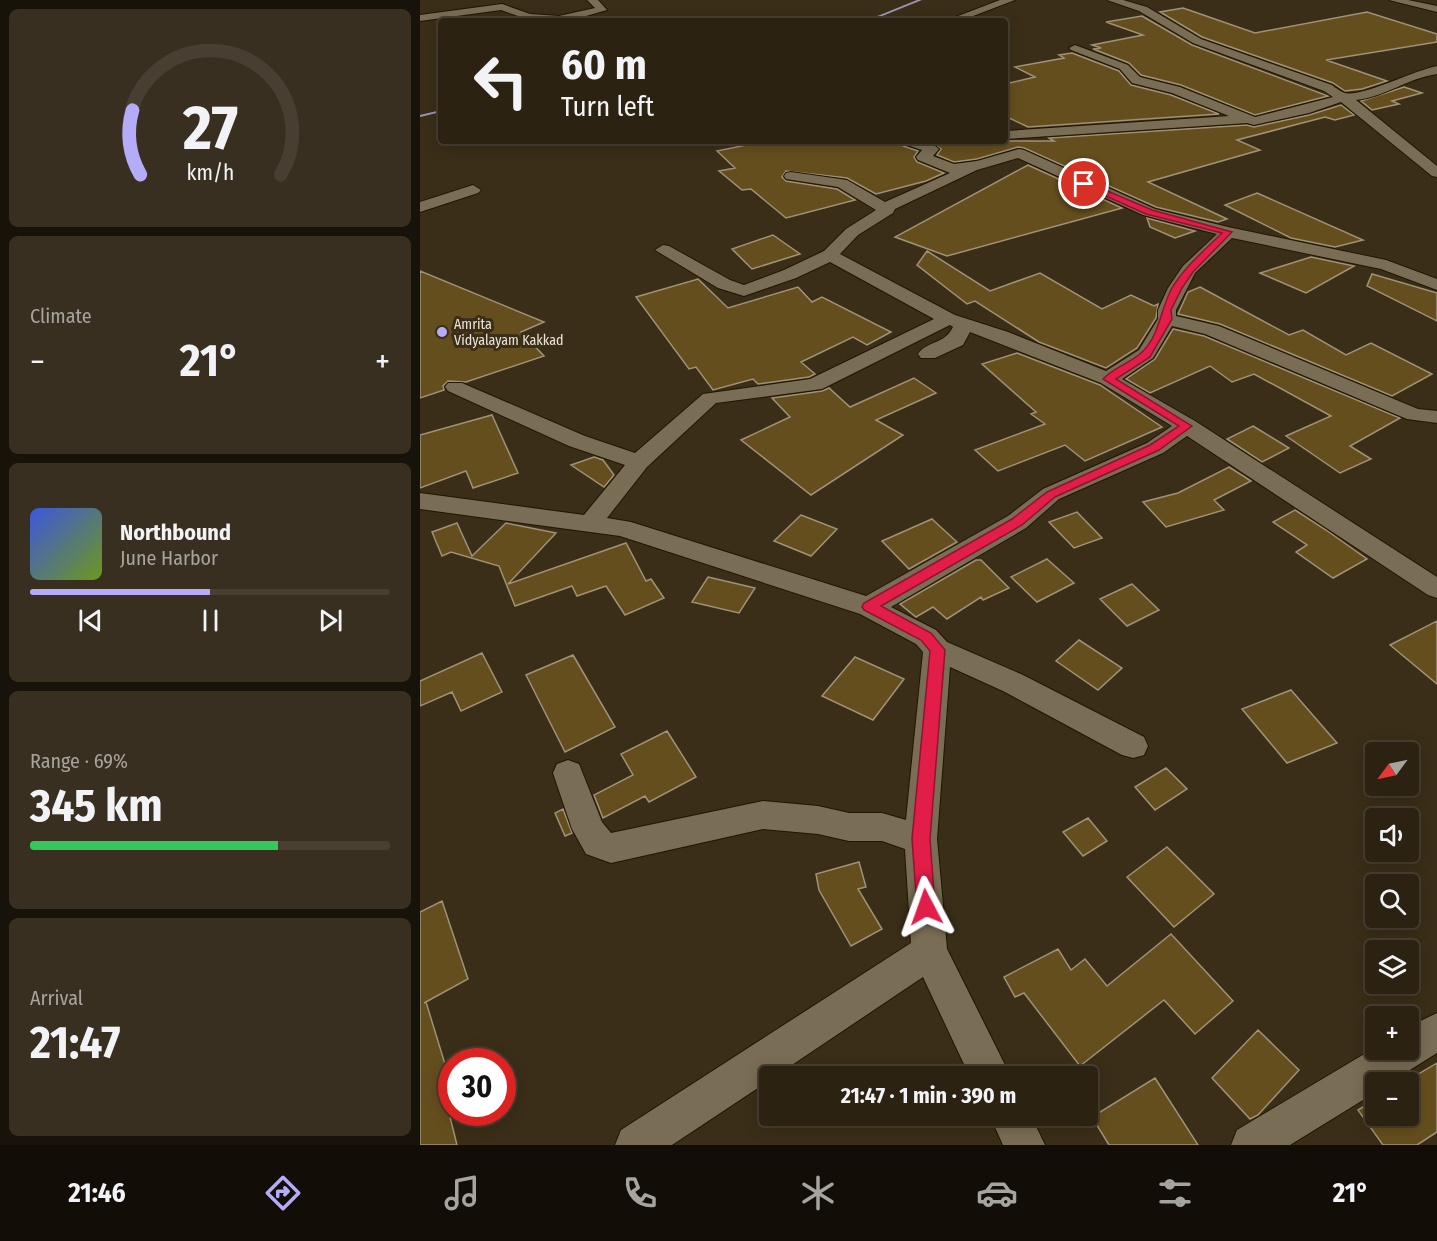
<!DOCTYPE html>
<meta charset="utf-8">
<style>
body{margin:0;font-family:"Fira Sans Condensed",sans-serif;background:#382f20;color:#f1f3f6;height:100vh;display:flex;flex-direction:column;font-size:22px;white-space:nowrap}
*{box-sizing:border-box;margin:0}
p{font-size:20px;color:#a6a49f}
.icon{flex:none;width:33px;height:33px;fill:none;stroke:currentColor;stroke-width:2;stroke-linecap:round;stroke-linejoin:round}
.map{position:relative;flex:1;overflow:hidden}
.side{display:flex;flex-direction:column;gap:9px;padding:9px;background:#18130a;width:420px}
.side>*{flex:none}
.top-card{position:absolute;left:18px;top:18px;width:570px;height:126px;border-radius:6px;box-shadow:0 3px 15px #0003,0 0 0 2px #483f32;background:#2c2212;color:#f1f3f6;overflow:hidden}
.needle{width:39px;rotate:237deg}
.buttons{position:absolute;left:945px;top:742px;display:grid;gap:12px}
.buttons a{display:grid;place-items:center;width:54px;height:54px;border-radius:6px;background:#2c2212;box-shadow:0 3px 15px #0003,0 0 0 2px #483f32;font-size:30px}
.speed{position:absolute;left:18px;top:1048px;display:flex;gap:12px;font-size:30px;font-weight:700;text-align:center}
.speed>*{display:grid;place-content:center;width:78px;height:78px;border-radius:50%;background:#2c2212;box-shadow:0 3px 15px #0003,0 0 0 2px #483f32;line-height:1}
.speed .limit{border:9px solid #d22;background:#fff;color:#111}
.pin{position:absolute;display:grid;place-items:center;width:51px;height:51px;color:#fff;margin:-26px;border:3px solid #fff;border-radius:50%;box-shadow:0 2px 6px #0007}
.me{position:absolute;width:66px;margin:-33px;rotate:356deg;stroke-linejoin:round;filter:drop-shadow(0 0 4px #0008)}
.turn{display:flex;align-items:center;gap:21px;height:126px;padding:0 24px;font-size:27px}
.turn .icon{width:78px;height:78px;stroke-width:2.5}
.turn b{display:block;font-size:42px;line-height:51px}
.big{font-size:45px;font-weight:700;line-height:1.1}
.side .widget{flex:1;display:flex;flex-direction:column;justify-content:center;gap:9px;min-width:0;padding:0 21px;border-radius:9px;background:#382f20}
.side .dial{align-items:center;gap:0}
.dial svg{height:156px;overflow:visible;fill:none;stroke:#483f32;stroke-width:7;stroke-linecap:round;text-anchor:middle}
.dial text{fill:#f1f3f6;stroke:none}
.song{display:flex;align-items:center;gap:18px}
.cover{width:72px;height:72px;border-radius:9px;background:linear-gradient(135deg,hsl(230 70% 55%),hsl(80 70% 35%))}
.played{height:6px;border-radius:3px;background:linear-gradient(90deg,#b4acf9 50%,#483f32 50%)}
.keys{display:flex;justify-content:space-around;direction:ltr}
.heat{display:flex;justify-content:space-between;align-items:center;font-size:33px;direction:ltr}
.charge{height:9px;border-radius:4px;background:linear-gradient(90deg,#34c759 69%,#483f32 0)}
.trip{position:absolute;left:339px;top:1066px;width:339px;height:60px;border-radius:6px;background:#2c2212;box-shadow:0 3px 15px #0003,0 0 0 2px #483f32;font-weight:700;line-height:60px;text-align:center}
.tabs{display:flex;height:96px;justify-content:space-around;align-items:center;background:#120e07;color:#a6a49f}
.tabs .icon{width:42px;height:42px}
.tabs .active{color:#b4acf9}
.tabs b{font-size:27px;color:#f1f3f6}
main{display:flex;flex:1;min-height:0}
.map>svg:first-child{display:block}
.lines{fill:none;stroke-linecap:round;stroke-linejoin:round}
.stream{fill:#9b95b3;fill-rule:evenodd}
.building{fill:#654e1e;stroke:#9f9278;stroke-width:1.5}
.minor-casing{stroke:#211602;stroke-width:2}
.minor{fill:#7a6d55;fill-rule:evenodd}
.route{fill:#e11d48;stroke:#92132f;stroke-width:1.5}
.poi-dot{fill:#b4acf9;stroke:#3a2e18;stroke-width:2}
.labels{text-anchor:middle;stroke-width:6;stroke-linejoin:round;paint-order:stroke}
.far-poi-label{font-size:14px;fill:#ece5d7;stroke:#3a2e18;text-anchor:start}
</style>
<main>
<section class="side">
<div class="widget dial"><svg viewBox="0 0 100 80">
<path d="M14 69A42 42 0 1 1 86 69"/>
<path d="M14 69A42 42 0 0 1 10 36" stroke="#b4acf9"/>
<text x="50" y="56" font-size="32" font-weight="700">27</text>
<text x="50" y="72" font-size="11">km/h</text>
</svg></div>
<div class="widget"><p>Climate</p>
<div class="heat"><a>−</a><b class="big">21°</b><a>+</a></div>
</div>
<div class="widget">
<div class="song"><i class="cover"></i><div><b>Northbound</b><p>June Harbor</p></div></div>
<div class="played"></div>
<div class="keys"><svg class="icon" aria-label="previous" viewBox="0 0 24 24"><path d="M18 5L8 12l10 7zM5 5v14"/></svg><svg class="icon" aria-label="pause" viewBox="0 0 24 24"><path d="M8 5v14M16 5v14"/></svg><svg class="icon" aria-label="next" viewBox="0 0 24 24"><path d="M6 5l10 7-10 7zM19 5v14"/></svg></div>
</div>
<div class="widget"><p>Range · 69%</p><b class="big">345 km</b><div class="charge"></div></div>
<div class="widget"><p>Arrival</p><b class="big">21:47</b></div>
</section>
<div class="map">
<svg width="1017" height="1145" viewBox="0 0 1017 1145">
<rect width="100%" height="100%" fill="#3a2e18"/>
<g class="lines">
<!-- stream -->
<path class="stream" d="M 497,0 L 502,0 L 450,21 L 445,21 Z
M 21,110 L 21,112 L 0,117 L 0,115 Z"/>
</g>
<!-- building -->
<path class="building" d="M 763,8 L 835,33 L 947,12 L 1017,34 L 1017,42 L 906,60 L 967,81 L 942,89 L 925,91 L 913,83 L 782,37 L 740,12 Z
M 722,16 L 772,45 L 908,96 L 835,115 L 761,85 L 721,75 L 709,63 L 673,49 L 681,48 L 672,45 L 723,35 L 686,22 Z
M 652,53 L 699,71 L 711,85 L 751,95 L 799,114 L 608,127 L 585,116 L 585,84 L 615,77 L 595,67 L 644,58 L 639,55 Z
M 984,87 L 1002,93 L 972,101 L 979,104 L 952,110 L 941,101 Z
M 921,105 L 934,115 L 915,120 L 905,117 L 817,140 L 840,150 L 728,182 L 807,219 L 798,222 L 736,207 L 604,148 L 598,147 L 557,159 L 534,162 L 517,155 L 521,149 L 509,141 L 634,141 L 629,138 L 827,125 L 834,127 L 889,115 Z
M 347,141 L 480,141 L 483,146 L 498,151 L 494,157 L 497,162 L 524,173 L 506,181 L 456,194 L 427,178 L 366,171 L 362,177 L 366,181 L 417,189 L 435,200 L 366,218 L 331,189 L 322,190 L 299,171 L 315,168 L 297,151 Z
M 608,165 L 702,208 L 527,256 L 475,237 Z
M 837,193 L 943,240 L 915,247 L 871,238 L 805,205 Z
M 727,218 L 775,231 L 755,238 L 730,227 Z
M 353,235 L 380,254 L 332,269 L 312,249 Z
M 507,251 L 570,291 L 620,273 L 682,309 L 711,295 L 734,306 L 738,304 L 736,318 L 717,348 L 686,368 L 619,342 L 555,301 L 547,304 L 497,265 Z
M 891,257 L 934,266 L 886,293 L 840,273 Z
M 0,271 L 124,322 L 101,332 L 124,356 L 46,382 L 28,381 L 23,386 L 24,390 L 0,398 Z
M 952,274 L 1017,293 L 1017,321 L 947,286 Z
M 278,279 L 308,308 L 378,287 L 392,302 L 402,297 L 471,332 L 447,345 L 433,337 L 381,362 L 395,374 L 389,377 L 338,384 L 333,379 L 293,390 L 276,367 L 269,369 L 216,297 Z
M 780,287 L 869,335 L 883,330 L 926,355 L 951,343 L 1012,374 L 972,396 L 800,324 L 758,314 L 768,292 Z
M 753,329 L 784,336 L 980,418 L 930,446 L 951,459 L 920,473 L 866,436 L 911,416 L 834,374 L 812,382 L 790,366 L 730,393 L 706,379 L 735,359 Z
M 597,353 L 680,385 L 742,427 L 665,461 L 645,445 L 578,471 L 555,450 L 625,424 L 611,414 L 616,412 L 562,364 Z
M 494,378 L 516,393 L 456,420 L 483,435 L 391,495 L 321,440 L 370,417 L 352,398 L 402,391 L 409,388 L 430,407 Z
M 72,415 L 98,473 L 53,488 L 46,471 L 0,488 L 0,435 Z
M 833,426 L 869,448 L 842,462 L 807,439 Z
M 174,457 L 183,460 L 194,475 L 184,487 L 151,465 Z
M 809,467 L 831,481 L 794,500 L 804,510 L 746,527 L 723,502 L 758,493 Z
M 875,510 L 906,530 L 947,559 L 913,578 L 876,552 L 887,545 L 853,522 Z
M 657,512 L 682,538 L 654,548 L 629,522 Z
M 381,515 L 417,529 L 391,556 L 354,541 Z
M 512,519 L 537,542 L 489,569 L 462,541 Z
M 37,523 L 52,556 L 86,523 L 136,533 L 88,584 L 206,543 L 226,581 L 231,579 L 244,598 L 205,615 L 186,586 L 157,596 L 152,586 L 95,606 L 79,566 L 31,552 L 22,556 L 12,532 Z
M 627,559 L 654,583 L 617,602 L 591,577 Z
M 556,560 L 561,560 L 589,588 L 563,600 L 561,597 L 527,619 L 513,607 L 496,617 L 480,604 Z
M 288,577 L 335,588 L 319,613 L 272,602 Z
M 712,584 L 739,610 L 707,626 L 680,599 Z
M 1017,621 L 1017,684 L 970,645 Z
M 659,640 L 702,668 L 678,690 L 636,661 Z
M 62,653 L 82,692 L 41,711 L 32,692 L 0,706 L 0,681 Z
M 153,655 L 195,727 L 145,752 L 106,675 Z
M 435,657 L 484,679 L 453,720 L 402,696 Z
M 871,690 L 917,743 L 867,763 L 822,709 Z
M 247,731 L 276,777 L 229,802 L 225,796 L 183,818 L 174,795 L 213,775 L 201,754 Z
M 746,768 L 767,789 L 735,810 L 715,787 Z
M 143,809 L 152,833 L 145,836 L 135,813 Z
M 668,818 L 687,841 L 663,856 L 643,832 Z
M 747,847 L 794,894 L 754,927 L 707,877 Z
M 439,862 L 446,887 L 438,889 L 462,929 L 431,946 L 399,890 L 396,874 Z
M 22,901 L 48,979 L 4,1003 L 6,1002 L 32,1087 L 32,1098 L 26,1101 L 37,1145 L 0,1145 L 0,912 Z
M 751,934 L 813,1001 L 775,1034 L 744,1000 L 660,1066 L 604,993 L 595,997 L 584,977 L 638,949 L 651,970 L 665,959 L 687,986 Z
M 838,1030 L 879,1070 L 838,1115 L 830,1119 L 792,1078 Z
M 1017,1063 L 1017,1132 L 997,1145 L 963,1145 L 938,1110 L 956,1099 L 956,1116 L 988,1116 L 988,1083 L 983,1083 Z
M 735,1078 L 778,1145 L 689,1145 L 672,1117 Z"/>
<g class="lines">
<!-- minor casing -->
<g class="minor-casing">
<path id="minor" d="M 167,0 L 178,0 L 187,10 L 159,18 L 166,21 L 109,20 L 81,10 L 0,21 L 0,15 L 82,4 L 110,14 L 139,16 L 175,8 Z
M 580,0 L 595,0 L 540,21 L 525,21 Z
M 687,0 L 703,0 L 727,7 L 781,39 L 912,85 C 916,88 921,92 925,93 C 940,98 995,70 1017,66 L 1017,74 C 988,78 965,97 936,100 L 1017,166 L 1017,177 L 1012,176 L 921,102 L 889,113 L 834,125 L 827,123 L 585,139 L 585,131 L 809,116 L 752,93 L 712,83 L 700,69 L 651,50 L 649,48 L 655,45 L 708,65 L 720,77 L 760,87 L 835,117 L 913,97 L 904,91 L 773,43 L 719,11 Z
M 969,0 L 988,0 L 1017,6 L 1017,12 Z
M 482,141 C 495,141 509,140 519,149 L 513,156 L 534,164 L 557,161 L 599,149 L 604,150 L 735,209 L 808,227 L 966,260 L 1017,279 L 1017,290 L 961,269 L 812,238 L 775,273 L 756,310 L 756,316 L 799,326 L 998,409 L 1017,411 L 1017,423 L 987,419 L 785,334 L 752,326 L 733,358 L 702,379 L 775,421 L 1017,577 L 1017,598 L 1008,595 L 767,436 L 743,453 L 639,499 L 606,528 L 471,607 L 516,630 L 527,642 L 603,675 L 724,737 L 728,746 L 724,755 L 713,758 L 702,755 L 583,691 L 530,667 L 517,839 L 527,949 L 591,1077 L 550,1077 L 503,977 L 354,1077 L 350,1077 L 350,1080 L 252,1145 L 195,1145 L 201,1130 L 491,943 L 485,849 L 462,841 L 429,841 L 398,834 L 343,829 L 191,863 L 166,854 L 152,829 L 133,773 L 137,764 L 148,760 L 159,764 L 182,822 L 191,833 L 343,801 L 398,806 L 429,813 L 462,813 L 486,820 L 503,652 L 496,644 L 440,614 L 200,536 L 0,509 L 0,493 L 164,515 L 205,465 L 149,446 L 28,391 L 25,387 L 28,383 L 42,383 L 165,436 L 215,453 L 283,394 L 390,379 L 514,319 L 410,262 L 376,278 L 324,296 L 298,288 L 235,250 L 243,245 L 249,246 L 310,280 L 324,285 L 364,270 L 404,251 L 426,229 L 456,210 L 418,187 L 366,179 L 364,176 L 366,173 L 371,172 L 427,180 L 465,202 L 530,173 L 498,160 L 496,157 L 502,150 L 484,144 ZM 598,158 L 723,215 L 797,234 L 763,266 L 748,288 L 738,310 L 738,319 L 719,350 L 686,371 L 588,332 L 535,315 L 420,254 L 438,235 L 473,213 L 475,209 L 557,170 ZM 530,325 L 533,327 C 524,345 508,340 498,354 L 501,358 L 515,358 L 543,345 L 550,332 L 681,383 L 752,426 L 727,443 L 623,489 L 588,516 L 446,596 L 211,522 L 187,518 L 227,467 L 296,403 L 402,389 Z
M 53,185 L 61,190 L 58,193 L 0,212 L 0,202 Z
M 1017,1013 L 1017,1053 L 969,1083 L 956,1083 L 956,1092 L 870,1145 L 811,1145 L 817,1130 L 956,1047 L 956,1050 L 988,1050 L 988,1027 Z
M 570,1116 L 611,1116 L 625,1145 L 583,1145 Z"/>
</g>
<!-- minor -->
<use href="#minor" class="minor"/>
</g>
<!-- route -->
<path class="route" d="M 664,181 L 732,210 L 812,232 L 773,272 L 762,288 L 751,310 L 752,319 L 730,357 L 696,379 L 772,426 L 739,450 L 635,497 L 602,525 L 461,606 L 511,633 L 525,650 L 510,839 L 515,907 L 513,913 L 506,916 L 499,913 L 497,907 L 492,839 L 510,651 L 501,640 L 444,610 L 442,607 L 444,603 L 592,519 L 627,492 L 730,445 L 759,426 L 683,379 C 693,368 710,363 721,353 C 740,336 740,309 752,288 C 765,266 785,250 802,233 L 726,214 L 661,185 L 661,182 Z"/>
<!-- markers -->
<circle class="poi-dot" cx="22" cy="332" r="6"/>
<g class="labels">
<!-- far-poi labels -->
<g class="far-poi-label">
<text x="34" y="329">Amrita<tspan x="34" dy="16">Vidyalayam Kakkad</tspan></text>
</g>
</g>
</svg>
<div class="buttons">
<a><svg class="needle" viewBox="-14 -14 28 28"><path d="M0-13l5 13h-10z" fill="#e53935"/><path d="M0 13l5-13h-10z" fill="#a6a49f"/></svg></a>
<a><svg class="icon" aria-label="sound" viewBox="0 0 24 24"><path d="M4 9h4l5-4v14l-5-4H4zM17 9q2 3 0 6"/></svg></a>
<a><svg class="icon" aria-label="search" viewBox="0 0 24 24"><circle cx="10" cy="10" r="6"/><path d="M15 15l6 6"/></svg></a>
<a><svg class="icon" aria-label="layers" viewBox="0 0 24 24"><path d="M12 4l9 5-9 5-9-5zM3 14l9 5 9-5"/></svg></a>
<a>+</a>
<a>−</a>
</div>
<div class="speed"><div class="limit">30</div></div>
<div class="pin" style="left:664px;top:184px;background:#d93025"><svg class="icon" aria-label="arrive" viewBox="0 0 24 24"><path d="M6 21V4h12l-3 4 3 4H6"/></svg></div>
<svg class="me" style="left:506px;top:907px" viewBox="-20 -20 40 40"><path d="M0-17L14 15 0 8-14 15z" fill="#e11d48" stroke="#fff" stroke-width="4"/></svg>
<div class="trip">21:47 · 1 min · 390 m</div>
<div class="top-card">
<div class="turn"><svg class="icon" aria-label="left" viewBox="0 0 24 24"><path d="M17 20v-9H6M10 6l-5 5 5 5"/></svg><div><b>60 m</b>Turn left</div></div>
</div>
</div>
</main>
<nav class="tabs">
<b>21:46</b>
<svg class="icon active" aria-label="directions" viewBox="0 0 24 24"><path d="M12 3l9 9-9 9-9-9zM9 14v-3h6M13 9l2 2-2 2"/></svg>
<svg class="icon" aria-label="music" viewBox="0 0 24 24"><path d="M9 18V5l10-2v13"/><circle cx="6" cy="18" r="3"/><circle cx="16" cy="16" r="3"/></svg>
<svg class="icon" aria-label="phone" viewBox="0 0 24 24"><path d="M5 4h4l2 5-3 2q2 4 5 5l2-3 5 2v4C11 20 4 13 5 4z"/></svg>
<svg class="icon" aria-label="climate" viewBox="0 0 24 24"><path d="M12 3v18M4 7l16 10M4 17L20 7"/></svg>
<svg class="icon" aria-label="car" viewBox="0 0 24 24"><path d="M5 17H2v-5l4-1 3-4h7l3 4 3 1v5h-3M9 17h6M6 11h13"/><circle cx="7" cy="17" r="2"/><circle cx="17" cy="17" r="2"/></svg>
<svg class="icon" aria-label="filters" viewBox="0 0 24 24"><path d="M4 7h16M4 17h16"/><circle cx="9" cy="7" r="2"/><circle cx="15" cy="17" r="2"/></svg>
<b>21°</b>
</nav>
